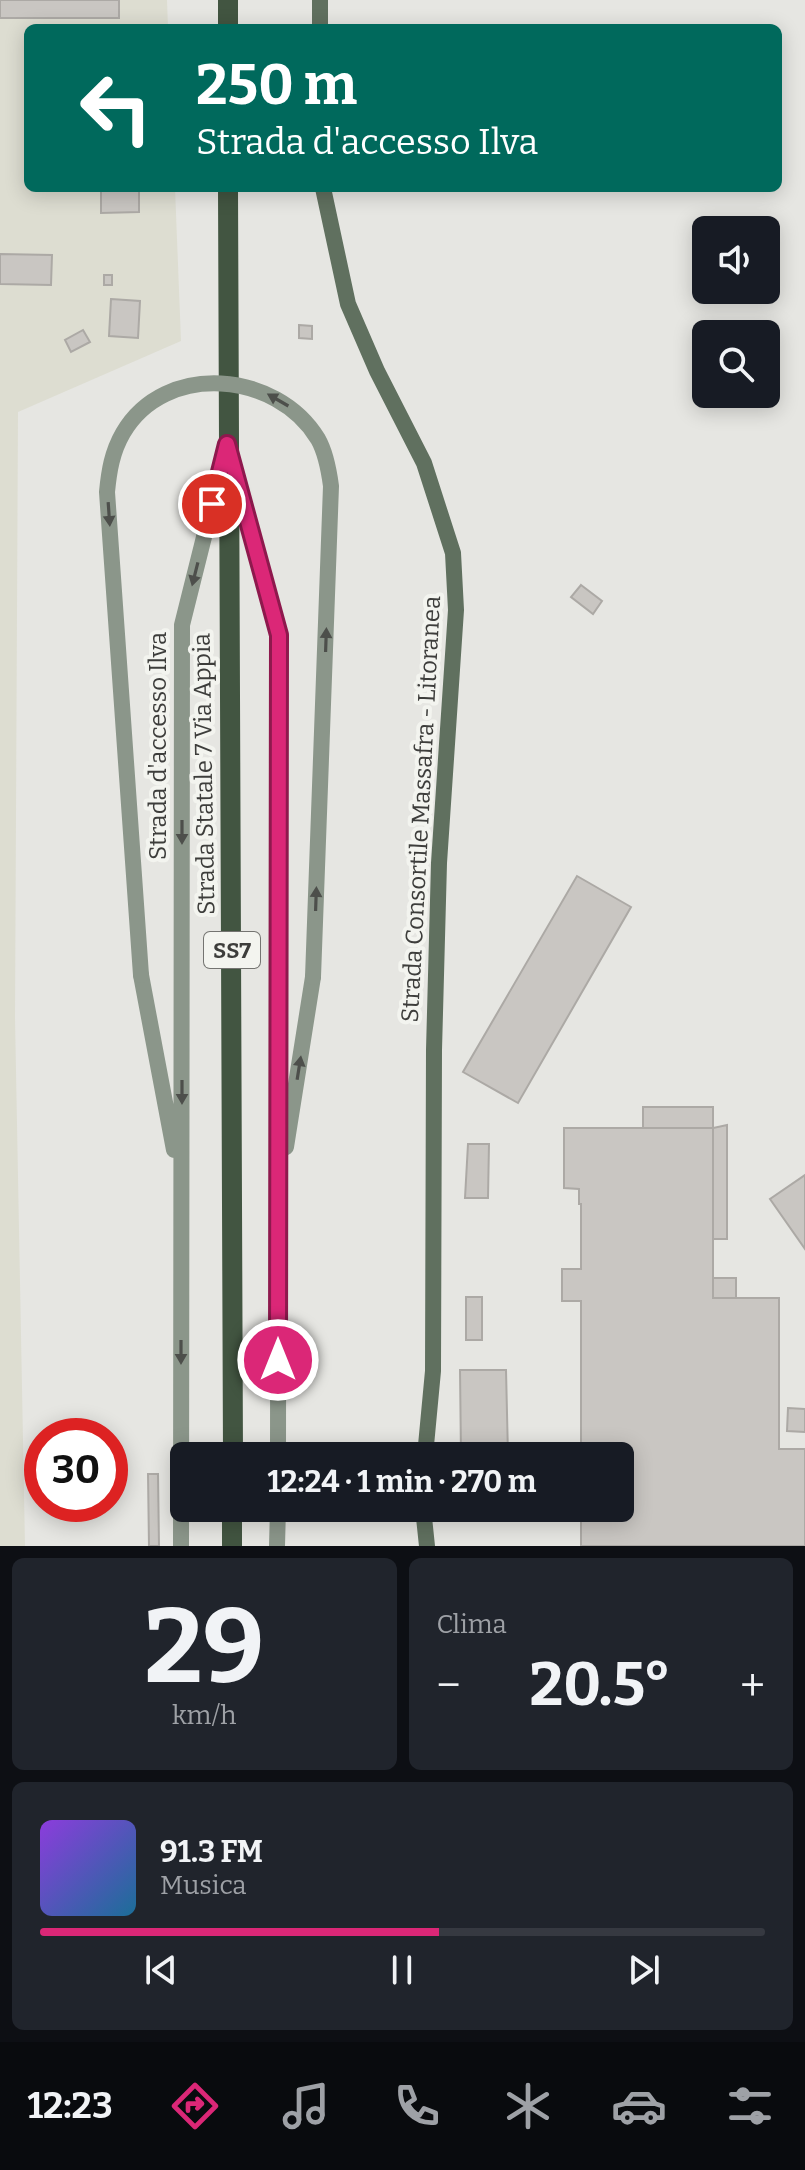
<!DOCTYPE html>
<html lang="it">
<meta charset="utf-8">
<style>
body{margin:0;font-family:Bitter,serif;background:#20242c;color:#f1f3f6;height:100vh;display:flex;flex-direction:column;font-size:30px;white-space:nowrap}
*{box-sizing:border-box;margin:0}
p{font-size:26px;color:#9ea1a6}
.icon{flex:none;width:44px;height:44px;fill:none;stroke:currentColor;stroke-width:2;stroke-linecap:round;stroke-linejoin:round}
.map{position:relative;height:1546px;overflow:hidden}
.panel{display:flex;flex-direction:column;gap:12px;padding:12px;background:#0d0f14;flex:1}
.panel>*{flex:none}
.guide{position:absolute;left:24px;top:24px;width:758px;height:168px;border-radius:12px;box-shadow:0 4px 20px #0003;background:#00695c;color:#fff;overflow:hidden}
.buttons{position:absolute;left:692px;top:216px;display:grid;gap:16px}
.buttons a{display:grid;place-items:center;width:88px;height:88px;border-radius:12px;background:#171b24;box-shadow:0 4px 20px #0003;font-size:40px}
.speed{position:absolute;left:24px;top:1418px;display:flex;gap:16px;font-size:40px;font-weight:700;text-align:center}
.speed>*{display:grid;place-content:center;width:104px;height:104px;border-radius:50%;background:#171b24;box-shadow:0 4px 20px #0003;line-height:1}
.speed .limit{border:12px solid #d22;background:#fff;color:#111}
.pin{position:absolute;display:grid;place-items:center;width:68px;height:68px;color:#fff;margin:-34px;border:4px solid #fff;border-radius:50%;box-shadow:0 2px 8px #0007}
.me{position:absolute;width:88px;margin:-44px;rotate:0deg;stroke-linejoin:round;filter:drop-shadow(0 0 6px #0008)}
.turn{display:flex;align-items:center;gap:28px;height:168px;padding:0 40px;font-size:36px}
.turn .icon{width:104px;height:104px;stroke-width:2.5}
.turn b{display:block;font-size:56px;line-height:68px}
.big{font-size:60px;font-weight:700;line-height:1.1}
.panel .widget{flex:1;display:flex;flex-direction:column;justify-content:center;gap:12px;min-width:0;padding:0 28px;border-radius:12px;background:#20242c}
.panel .dial{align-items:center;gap:0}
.dial b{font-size:104px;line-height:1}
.song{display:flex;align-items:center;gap:24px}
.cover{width:96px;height:96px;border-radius:12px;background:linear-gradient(135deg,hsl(270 70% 55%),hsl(200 70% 35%))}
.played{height:8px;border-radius:4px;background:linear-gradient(90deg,#db2777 55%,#363941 55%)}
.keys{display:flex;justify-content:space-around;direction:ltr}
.heat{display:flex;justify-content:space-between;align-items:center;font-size:44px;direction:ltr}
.panel .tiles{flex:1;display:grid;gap:12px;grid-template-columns:1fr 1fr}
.widget:last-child{grid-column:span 2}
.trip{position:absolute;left:170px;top:1442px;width:464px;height:80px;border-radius:12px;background:#171b24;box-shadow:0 4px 20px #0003;font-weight:700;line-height:80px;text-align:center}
.dock{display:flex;height:128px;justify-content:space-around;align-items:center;background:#090b0e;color:#9ea1a6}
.dock .icon{width:56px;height:56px}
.dock .current{color:#db2777}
.dock b{font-size:36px;color:#f1f3f6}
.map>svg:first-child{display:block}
.built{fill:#ddddd1}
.building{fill:#c9c6c2;stroke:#aca9a5;stroke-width:2}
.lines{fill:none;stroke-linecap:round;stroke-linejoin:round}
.street{stroke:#8b968a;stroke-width:16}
.secondary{stroke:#60705f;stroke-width:16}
.primary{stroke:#425541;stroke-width:20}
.street-bridge{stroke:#8b968a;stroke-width:16}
.oneway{fill:#4d4f4b}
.route-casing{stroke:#8e194d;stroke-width:20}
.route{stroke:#db2777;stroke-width:14}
.labels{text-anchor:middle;stroke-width:8;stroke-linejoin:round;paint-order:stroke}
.shield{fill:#f3f4ef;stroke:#747471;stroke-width:2}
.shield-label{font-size:22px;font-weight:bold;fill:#3d3d3b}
.street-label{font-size:24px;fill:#3d3d3b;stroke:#f3f4ef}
</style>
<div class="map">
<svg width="805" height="1546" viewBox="0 0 805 1546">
<rect width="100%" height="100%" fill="#e6e6e2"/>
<!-- built -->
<path class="built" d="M 0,0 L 167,0 L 168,28 L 28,28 L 28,188 L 175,188 L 181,341 L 18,412 L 15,1018 L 25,1546 L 0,1546 Z"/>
<!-- building -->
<path class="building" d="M 0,0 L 119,0 L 119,18 L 0,18 Z
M 101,188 L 139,188 L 139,212 L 101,213 Z
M 0,254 L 52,255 L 51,285 L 0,284 Z
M 104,275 L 112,275 L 112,285 L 104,285 Z
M 111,299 L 140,301 L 138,338 L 109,336 Z
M 299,325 L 312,326 L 312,339 L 299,338 Z
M 83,330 L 90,342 L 71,352 L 65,340 Z
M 581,585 L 602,601 L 593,614 L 571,597 Z
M 577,876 L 631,907 L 518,1103 L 463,1072 Z
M 643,1107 L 713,1107 L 713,1128 L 643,1128 Z
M 727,1125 L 727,1239 L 713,1239 L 713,1128 Z
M 564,1128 L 713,1128 L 713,1298 L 779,1298 L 779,1449 L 805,1449 L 805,1546 L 581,1546 L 581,1508 L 620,1508 L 620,1456 L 581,1456 L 581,1301 L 562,1301 L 562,1269 L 581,1269 L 581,1204 L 579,1204 L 579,1189 L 564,1188 Z
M 468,1144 L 489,1144 L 488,1198 L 465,1198 Z
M 805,1175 L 805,1249 L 770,1199 Z
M 713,1278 L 736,1278 L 736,1298 L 713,1298 Z
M 466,1297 L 482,1297 L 482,1340 L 466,1340 Z
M 460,1370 L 506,1370 L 508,1456 L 461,1456 Z
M 788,1408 L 805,1409 L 805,1432 L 787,1431 Z
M 148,1474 L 158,1474 L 159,1546 L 149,1546 Z"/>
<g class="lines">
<!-- street -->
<path class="street" d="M 233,465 L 279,635 L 278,1456
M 141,975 L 174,1150
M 286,1147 L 313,977
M 181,1546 L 182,625 L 223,461
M 277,1546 L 278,1508"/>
<!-- secondary -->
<path class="secondary" d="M 320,28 L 320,0
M 323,188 L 348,304 L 377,371 L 424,463 L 453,553 L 456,610 L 439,863 L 434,1050 L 433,1371 L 425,1456
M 423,1508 L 427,1546"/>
<!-- primary -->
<path class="primary" d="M 228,28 L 228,0
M 228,188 C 227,611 234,1033 233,1456
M 232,1546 L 232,1508"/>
<!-- street-bridge -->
<path class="street-bridge" d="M 141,975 L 107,492 C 109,471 112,452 123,433 C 165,361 277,371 318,439 C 326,453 329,471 331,486 L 313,977"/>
</g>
<!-- one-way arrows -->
<defs><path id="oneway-solid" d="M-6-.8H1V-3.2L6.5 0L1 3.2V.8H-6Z" transform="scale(2)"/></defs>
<g class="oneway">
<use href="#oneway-solid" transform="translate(278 400) rotate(-150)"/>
<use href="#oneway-solid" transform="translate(109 514) rotate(86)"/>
<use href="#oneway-solid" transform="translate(195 574) rotate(104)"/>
<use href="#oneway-solid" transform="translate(326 640) rotate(-88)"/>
<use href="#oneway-solid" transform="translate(182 832) rotate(90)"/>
<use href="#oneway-solid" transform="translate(316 899) rotate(-88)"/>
<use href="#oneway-solid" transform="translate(299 1068) rotate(-81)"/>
<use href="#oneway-solid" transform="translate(182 1092) rotate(90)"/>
<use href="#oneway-solid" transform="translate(181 1352) rotate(90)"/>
</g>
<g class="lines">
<!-- route casing -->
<g class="route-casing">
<path id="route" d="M 212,504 L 227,444 L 279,635 L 278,1360"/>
</g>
<!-- route -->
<use href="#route" class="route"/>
</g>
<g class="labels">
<!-- shield labels -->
<rect class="shield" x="204" y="932" width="56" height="36" rx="6"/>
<g class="shield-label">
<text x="232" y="958">SS7</text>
</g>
<!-- street labels -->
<g class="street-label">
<text transform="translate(158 746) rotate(-90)" y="8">Strada d'accesso Ilva</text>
<text transform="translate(204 774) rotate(-91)" y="8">Strada Statale 7 Via Appia</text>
<text transform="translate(421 809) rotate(-87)" y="8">Strada Consortile Massafra - Litoranea</text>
</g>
</g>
</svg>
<div class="buttons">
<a><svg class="icon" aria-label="sound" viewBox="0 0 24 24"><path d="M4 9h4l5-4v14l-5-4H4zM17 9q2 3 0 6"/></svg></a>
<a><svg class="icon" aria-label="search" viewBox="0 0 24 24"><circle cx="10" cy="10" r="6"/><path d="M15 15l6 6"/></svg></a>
</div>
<div class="speed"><div class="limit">30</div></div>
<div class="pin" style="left:212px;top:504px;background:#d93025"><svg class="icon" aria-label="arrive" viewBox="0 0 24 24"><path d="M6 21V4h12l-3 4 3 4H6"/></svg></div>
<svg class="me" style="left:278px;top:1360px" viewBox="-20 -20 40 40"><circle r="17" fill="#db2777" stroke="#fff" stroke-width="3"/><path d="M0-11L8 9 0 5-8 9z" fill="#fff"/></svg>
<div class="trip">12:24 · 1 min · 270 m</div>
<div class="guide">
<div class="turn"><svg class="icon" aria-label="left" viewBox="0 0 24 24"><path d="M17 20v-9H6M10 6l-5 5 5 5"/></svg><div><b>250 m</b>Strada d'accesso Ilva</div></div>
</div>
</div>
<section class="panel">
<div class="tiles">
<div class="widget dial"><b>29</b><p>km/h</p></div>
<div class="widget"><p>Clima</p>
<div class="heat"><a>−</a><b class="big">20.5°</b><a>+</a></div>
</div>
<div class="widget">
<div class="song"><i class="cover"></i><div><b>91.3 FM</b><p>Musica</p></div></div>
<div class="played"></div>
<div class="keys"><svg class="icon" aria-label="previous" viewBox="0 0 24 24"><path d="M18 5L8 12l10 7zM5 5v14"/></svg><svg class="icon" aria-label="pause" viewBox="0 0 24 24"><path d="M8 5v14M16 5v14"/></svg><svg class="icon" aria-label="next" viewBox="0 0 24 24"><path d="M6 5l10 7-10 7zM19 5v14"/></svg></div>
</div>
</div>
</section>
<nav class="dock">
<b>12:23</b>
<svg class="icon current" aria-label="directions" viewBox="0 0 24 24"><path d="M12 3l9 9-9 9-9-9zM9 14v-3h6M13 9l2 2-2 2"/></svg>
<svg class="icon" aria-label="music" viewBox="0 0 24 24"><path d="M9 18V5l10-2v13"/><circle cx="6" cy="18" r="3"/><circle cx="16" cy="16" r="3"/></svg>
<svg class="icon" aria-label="phone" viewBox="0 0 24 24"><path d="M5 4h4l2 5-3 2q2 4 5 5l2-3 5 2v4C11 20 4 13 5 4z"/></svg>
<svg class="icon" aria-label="climate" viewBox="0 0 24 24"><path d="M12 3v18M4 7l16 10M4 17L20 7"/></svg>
<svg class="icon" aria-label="car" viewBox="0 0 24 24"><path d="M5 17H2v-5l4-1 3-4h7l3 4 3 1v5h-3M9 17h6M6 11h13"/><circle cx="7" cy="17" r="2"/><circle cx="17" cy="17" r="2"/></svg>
<svg class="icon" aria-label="filters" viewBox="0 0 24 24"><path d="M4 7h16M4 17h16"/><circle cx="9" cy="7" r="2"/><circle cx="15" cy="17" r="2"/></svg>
</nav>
